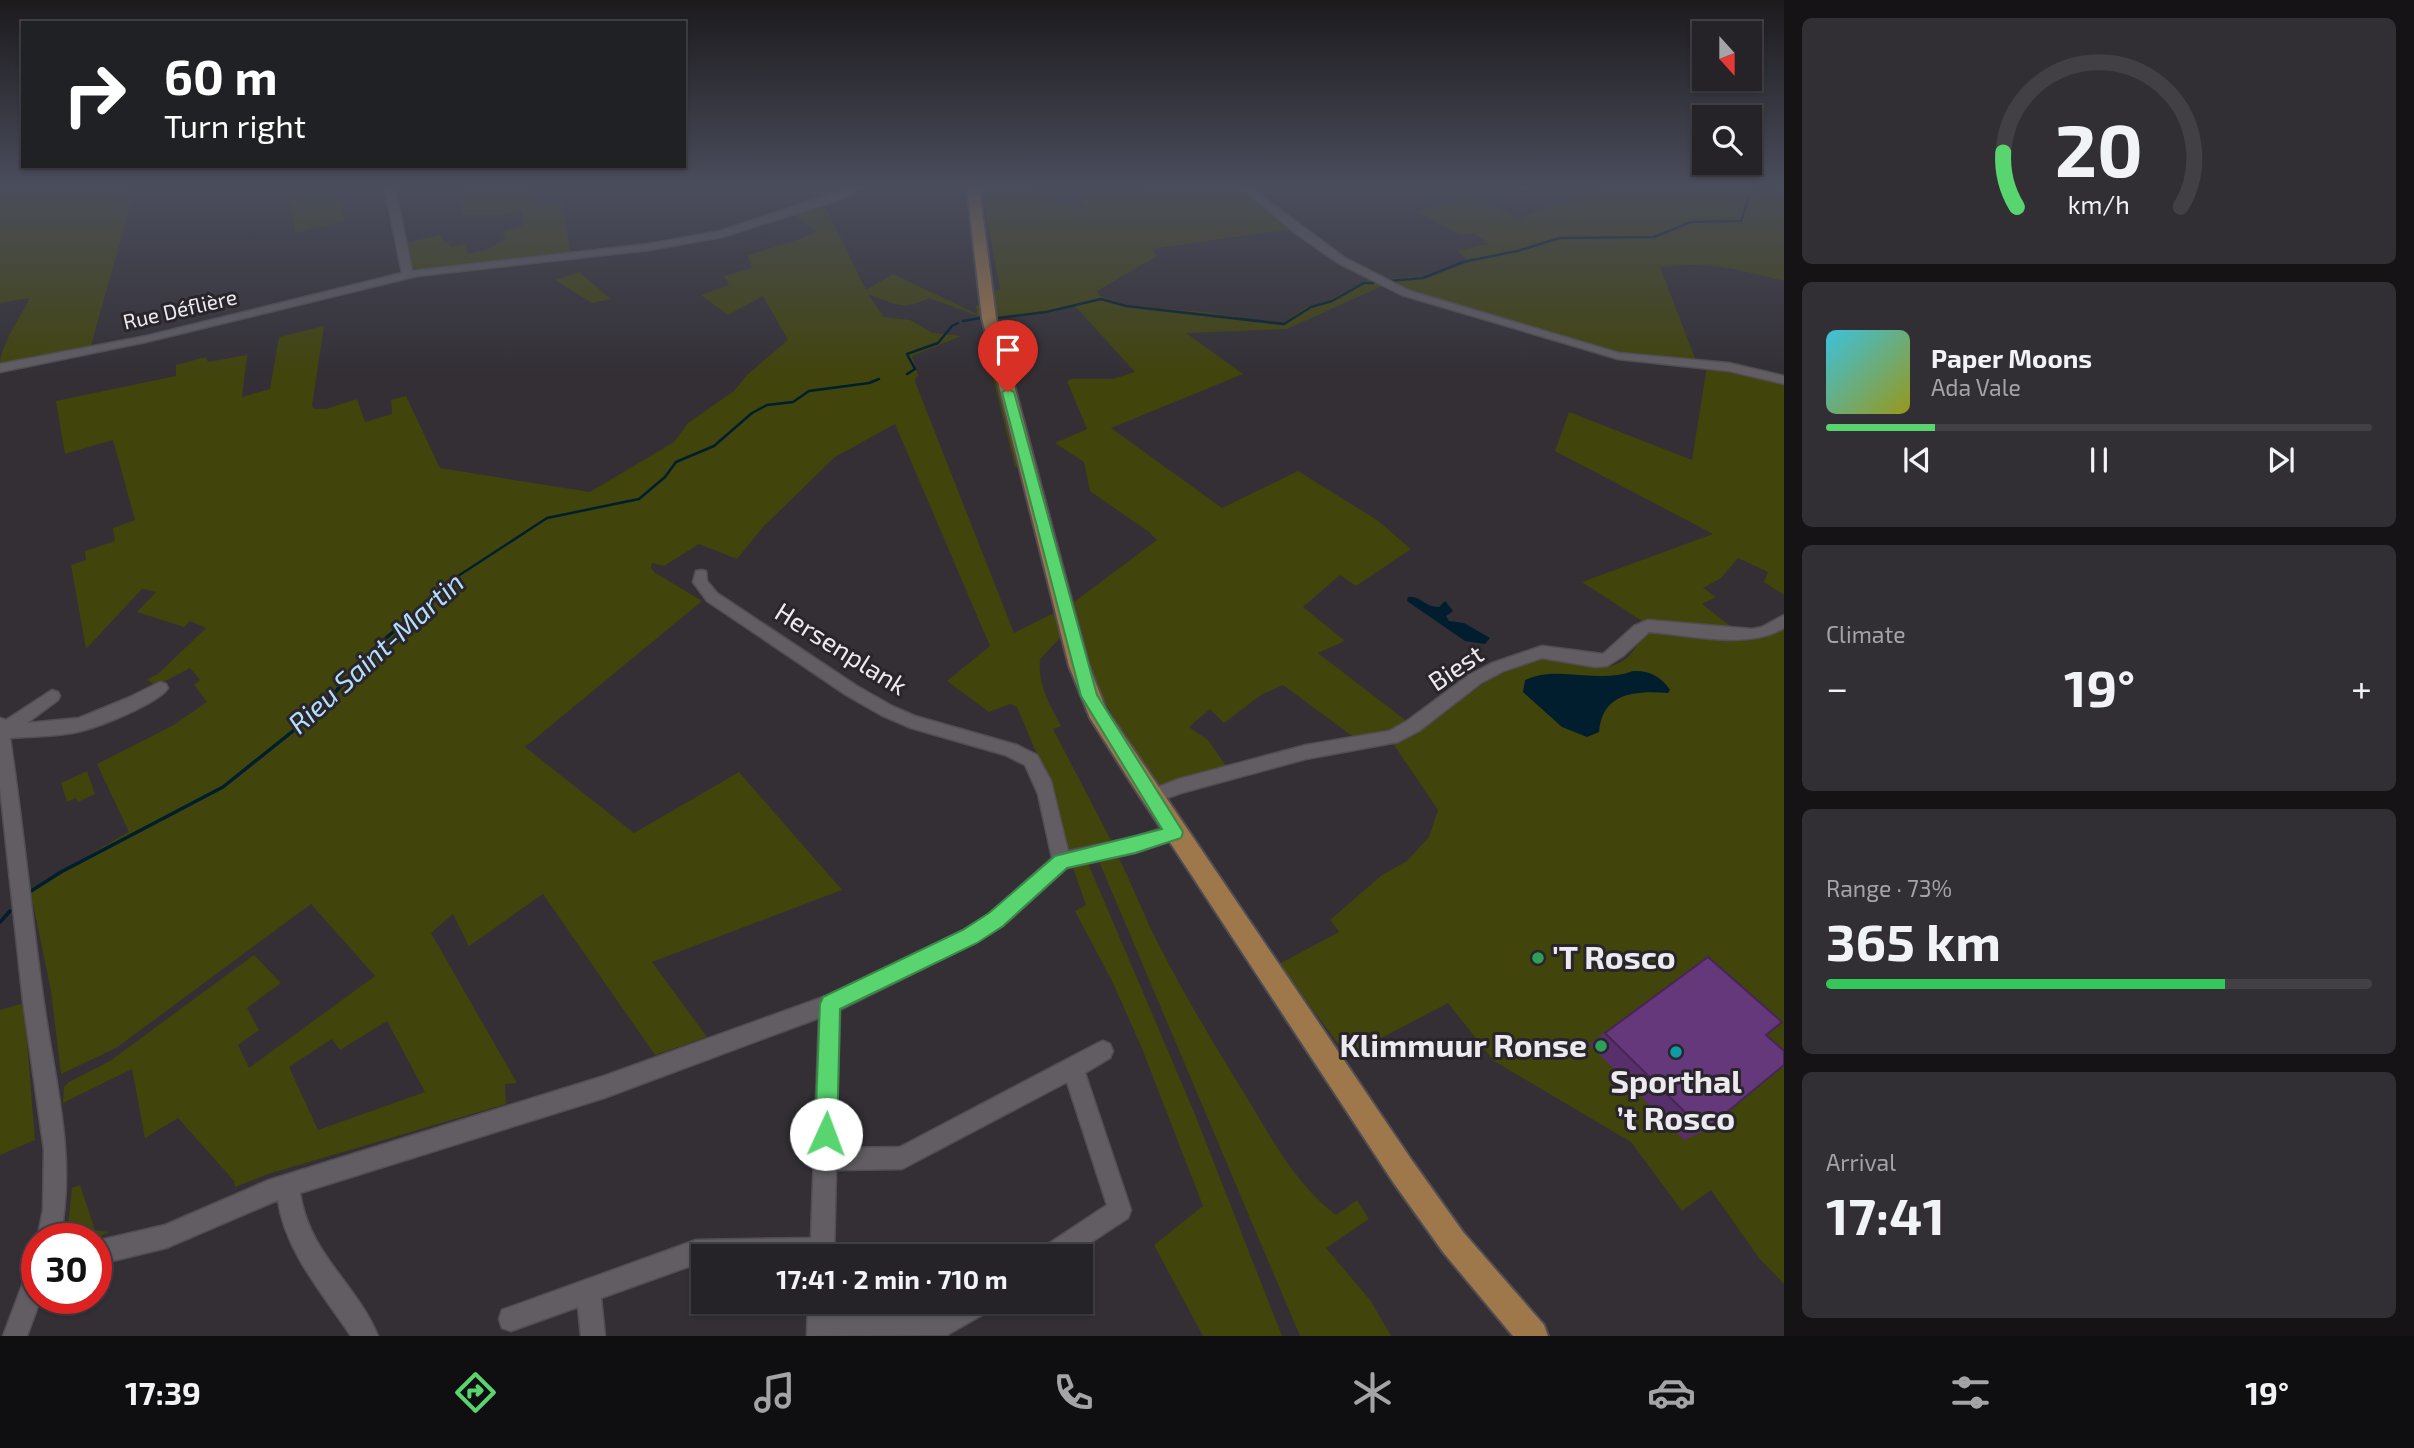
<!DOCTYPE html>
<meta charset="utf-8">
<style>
body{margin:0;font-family:"Exo 2",sans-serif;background:#322f34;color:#f1f3f6;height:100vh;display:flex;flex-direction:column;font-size:26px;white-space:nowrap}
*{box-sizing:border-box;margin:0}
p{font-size:23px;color:#a4a4a8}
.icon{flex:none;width:38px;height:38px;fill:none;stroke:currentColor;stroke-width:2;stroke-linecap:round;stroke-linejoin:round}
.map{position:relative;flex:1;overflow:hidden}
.panel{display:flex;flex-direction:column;gap:18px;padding:18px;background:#151316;width:630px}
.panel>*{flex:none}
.top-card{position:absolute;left:21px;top:21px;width:665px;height:147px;border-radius:0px;box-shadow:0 2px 5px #0004,0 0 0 2px #424045;background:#202124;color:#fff;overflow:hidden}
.needle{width:46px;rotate:159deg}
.fabs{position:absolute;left:1692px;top:21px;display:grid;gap:14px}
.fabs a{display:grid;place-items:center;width:70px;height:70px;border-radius:0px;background:#262328;box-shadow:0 2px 5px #0004,0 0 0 2px #424045;font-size:35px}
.speed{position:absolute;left:21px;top:1223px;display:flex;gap:14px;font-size:35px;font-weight:700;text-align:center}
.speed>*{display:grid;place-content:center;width:91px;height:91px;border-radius:50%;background:#262328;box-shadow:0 2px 5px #0004,0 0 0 2px #424045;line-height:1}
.speed .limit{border:10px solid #d22;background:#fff;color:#111}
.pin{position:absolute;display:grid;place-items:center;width:60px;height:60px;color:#fff;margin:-72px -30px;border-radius:50% 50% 50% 0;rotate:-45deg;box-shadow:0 0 7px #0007}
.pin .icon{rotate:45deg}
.me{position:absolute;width:77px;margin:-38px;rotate:2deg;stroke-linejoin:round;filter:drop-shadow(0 0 5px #0008)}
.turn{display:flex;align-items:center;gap:24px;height:147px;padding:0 28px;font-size:32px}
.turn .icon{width:91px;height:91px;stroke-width:2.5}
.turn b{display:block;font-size:49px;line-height:60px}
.big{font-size:52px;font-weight:700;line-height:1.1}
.panel .widget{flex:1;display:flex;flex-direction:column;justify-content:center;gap:10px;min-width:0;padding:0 24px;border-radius:10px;background:#322f34}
.panel .dial{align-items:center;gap:0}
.dial svg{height:182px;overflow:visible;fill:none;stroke:#424045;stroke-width:7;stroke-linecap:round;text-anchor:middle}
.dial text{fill:#f1f3f6;stroke:none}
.song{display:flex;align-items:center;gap:21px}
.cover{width:84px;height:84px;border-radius:10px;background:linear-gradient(135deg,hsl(190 70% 55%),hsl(60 70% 35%))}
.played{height:7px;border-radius:4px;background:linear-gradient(90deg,#59d56f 20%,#424045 20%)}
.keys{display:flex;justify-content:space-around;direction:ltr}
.heat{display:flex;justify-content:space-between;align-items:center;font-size:38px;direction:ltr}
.charge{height:10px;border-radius:5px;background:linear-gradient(90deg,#34c759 73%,#424045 0)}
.trip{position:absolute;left:691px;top:1244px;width:402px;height:70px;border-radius:0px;background:#262328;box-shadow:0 2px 5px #0004,0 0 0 2px #424045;font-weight:700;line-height:70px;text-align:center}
.tab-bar{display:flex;height:112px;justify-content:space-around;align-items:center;background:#0f0e10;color:#a4a4a8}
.tab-bar .icon{width:49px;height:49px}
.tab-bar .on{color:#59d56f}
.tab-bar b{font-size:32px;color:#f1f3f6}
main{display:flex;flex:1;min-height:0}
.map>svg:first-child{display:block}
.green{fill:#41440b;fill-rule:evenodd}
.water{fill:#001e2e}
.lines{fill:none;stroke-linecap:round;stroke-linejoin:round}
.stream-far1{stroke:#001e2e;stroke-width:2.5}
.stream{stroke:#001e2e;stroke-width:3.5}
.minor-casing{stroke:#514e53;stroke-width:3}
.major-casing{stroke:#514e53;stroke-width:4}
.minor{fill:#615d63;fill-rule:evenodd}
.major{fill:#9e774b;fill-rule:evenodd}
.wall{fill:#572f6a}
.building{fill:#65377b;stroke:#472656;stroke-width:2}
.route{fill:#59d56f;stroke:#3a8a48;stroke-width:2}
.leisure-dot{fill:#2e9e5b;stroke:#29252b;stroke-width:2.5}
.culture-dot{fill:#0f9aa8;stroke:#29252b;stroke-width:2.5}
.labels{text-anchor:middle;stroke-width:6;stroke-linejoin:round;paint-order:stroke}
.far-street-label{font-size:21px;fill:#eceaee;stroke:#29252b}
.street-label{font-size:26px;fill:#eceaee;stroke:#29252b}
.water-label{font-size:28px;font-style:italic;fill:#b2def9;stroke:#29252b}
.near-poi-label{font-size:32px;font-weight:bold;fill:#eceaee;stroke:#29252b;text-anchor:start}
</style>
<main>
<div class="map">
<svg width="1784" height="1336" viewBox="0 0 1784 1336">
<rect width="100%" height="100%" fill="#332f35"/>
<!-- green -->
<path class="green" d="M 0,188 L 135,188 L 90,349 L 0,366 C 0,345 20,318 30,298 L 0,303 Z
M 456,188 L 528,188 L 536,207 L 562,202 L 571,255 L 416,271 L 415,267 L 408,269 L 403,243 L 442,235 L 442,239 L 452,247 L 466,244 L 468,254 L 489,249 L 506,238 L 502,231 L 524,225 L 521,210 L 499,215 L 463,215 Z
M 978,188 L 1031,188 L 1083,210 L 1079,191 L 1233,188 L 1249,194 L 1309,241 L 1290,229 L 1152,249 L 1157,256 L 1097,291 L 1100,296 L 1127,305 L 1212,313 L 1282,324 L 1304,308 L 1329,300 L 1368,280 L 1319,248 L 1416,299 L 1382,286 L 1287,329 L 1186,333 L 1243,374 L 1111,428 L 1222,508 L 1298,471 L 1377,520 L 1411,549 L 1356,586 L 1340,575 L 1303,607 L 1345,641 L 1318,653 L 1409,723 L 1396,733 L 1355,738 L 1283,685 L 1261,695 L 1224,723 L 1210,709 L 1189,727 L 1208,740 L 1228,769 L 1157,789 L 1097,689 L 1074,602 L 1157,540 L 1149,532 L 1090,491 L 1084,462 L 1055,443 L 1087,429 L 1067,381 L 1072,379 L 1113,379 L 1135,372 L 1075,306 L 1049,313 L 998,319 L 992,292 L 1000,289 L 983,197 L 979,195 Z
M 1599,188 L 1784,188 L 1784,281 C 1736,269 1710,261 1660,267 L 1696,361 L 1629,355 L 1504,320 L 1379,280 L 1421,276 L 1428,278 L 1479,258 L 1468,259 L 1457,251 L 1489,244 L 1473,233 L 1460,235 L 1417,212 L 1468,195 L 1520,218 Z
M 294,189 L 307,200 L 340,195 L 345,221 L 295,233 L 288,190 Z
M 824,204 L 866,290 L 893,274 L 977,314 L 976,305 L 981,305 L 981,316 L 978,316 L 929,298 C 902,312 894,303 868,294 L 884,317 L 910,320 L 933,333 L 961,336 L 912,356 L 918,376 L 915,379 L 916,384 L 1014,633 L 1056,612 L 1062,636 L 1040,659 C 1038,686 1049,703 1061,726 L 1053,729 L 1114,846 L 1070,856 L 1044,771 L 1017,707 L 1010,704 L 989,712 L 947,681 L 990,646 L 895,424 L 835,457 L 763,527 L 737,559 L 699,544 L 664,566 L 652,563 L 651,568 L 654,572 L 702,601 L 525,747 L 634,833 L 739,772 L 842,890 L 652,962 L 707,1037 L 655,1055 L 543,894 L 469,946 L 453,914 L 431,933 L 517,1083 L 505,1084 L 506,1104 L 268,1174 L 235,1187 L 234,1181 L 178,1118 L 145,1138 L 132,1069 L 63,1103 L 64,1087 L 69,1082 L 110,1061 L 254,955 L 281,983 L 247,1008 L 259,1030 L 238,1045 L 249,1068 L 375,976 L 311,904 L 116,1048 L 61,1074 L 51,991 L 30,889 L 129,832 L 97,764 L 172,726 L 207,702 L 194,685 L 200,680 L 190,668 L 156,686 L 147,679 L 158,674 L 206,628 L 190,621 L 184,627 L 137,612 L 156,592 L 142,589 L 86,649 L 71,565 L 86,560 L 85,551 L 115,541 L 113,528 L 135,520 L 113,440 L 65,454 L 56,401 L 176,376 L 176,365 L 206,357 L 208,362 L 247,355 L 242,397 L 270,389 L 279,337 L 324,326 L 312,406 L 314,409 L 326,409 L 357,399 L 365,422 L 392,414 L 391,400 L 406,396 L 440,468 L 590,492 L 674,442 L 688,423 L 734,391 L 747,375 L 788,340 L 763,296 L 728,315 L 701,295 L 729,285 L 724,276 L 752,268 L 748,255 L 798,240 L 816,231 L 791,213 ZM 387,1021 L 425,1092 L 318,1130 L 289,1067 L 332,1039 L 340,1050 Z
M 579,272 L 611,299 L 592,303 L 555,280 Z
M 982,334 L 986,334 L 1021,467 L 1015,467 Z
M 1707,366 L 1784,381 L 1784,595 L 1764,582 L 1768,572 L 1738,558 L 1721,578 L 1703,588 L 1716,597 L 1702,604 L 1738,632 L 1645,623 L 1582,582 L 1713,534 L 1555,451 L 1569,412 L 1692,460 Z
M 1784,624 L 1784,1284 L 1759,1258 L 1711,1190 L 1682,1211 L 1631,1142 L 1494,1061 L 1448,1003 L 1347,1056 L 1279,964 L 1339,932 L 1330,920 L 1382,875 L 1407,861 L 1429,837 L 1438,810 L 1392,742 C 1440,728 1463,689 1506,672 C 1518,667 1534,659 1547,659 C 1570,657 1598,675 1621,662 C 1634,655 1638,639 1649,631 L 1736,641 L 1736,638 Z
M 87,771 L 95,794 L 78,802 L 76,798 L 67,802 L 61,783 Z
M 1117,855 C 1133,885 1144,917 1160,947 C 1187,1000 1218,1051 1249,1101 C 1274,1143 1296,1184 1336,1215 L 1357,1200 L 1369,1219 L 1326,1248 L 1371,1301 L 1391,1336 L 1300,1336 L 1098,859 Z
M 1087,861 L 1194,1112 L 1282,1336 L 1203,1336 L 1154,1245 L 1203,1206 L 1141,1046 L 1112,981 L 1075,911 L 1086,905 L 1072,865 Z
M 24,1003 L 35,1140 L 0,1155 L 0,1010 Z
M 80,1185 L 95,1230 L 109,1232 L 94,1239 L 69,1239 L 67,1233 L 72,1188 Z"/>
<!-- water -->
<path class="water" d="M 1408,597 C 1420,595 1426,608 1439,607 L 1445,601 L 1453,611 L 1446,616 L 1449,621 L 1464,623 L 1490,638 L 1485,644 L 1465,641 L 1407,601 Z
M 1633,671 C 1649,670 1662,677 1670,690 L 1668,693 C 1635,690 1602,693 1599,732 L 1587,737 L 1562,727 L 1523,692 L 1525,680 C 1559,664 1597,685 1633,671 Z"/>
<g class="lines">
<!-- stream-far1 -->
<path class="stream-far1" d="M 1388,281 L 1423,278 L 1463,262 L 1517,251 L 1560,238 L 1654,237 L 1691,222 L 1741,221 L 1749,196 L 1771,188
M 998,318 L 1046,312 L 1101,299 L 1126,306 L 1284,324 L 1311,307 L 1332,301 L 1364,283 L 1373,283
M 963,321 L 980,318
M 907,374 L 915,369 L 907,354 L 938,343 L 952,326 L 958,323
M 398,627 L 455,578 L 547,518 L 639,499 L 665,477 L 676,462 L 714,446 L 752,413 L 767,405 L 793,402 L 809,391 L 869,383 L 879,379"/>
<!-- stream -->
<path class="stream" d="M 31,891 L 61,872 L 223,787 L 318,711 L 379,644 L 400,626
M 0,922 L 10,911"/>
<!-- minor casing -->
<g class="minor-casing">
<path id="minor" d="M 385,188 L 395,188 L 412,271 L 649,244 L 720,231 L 850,188 L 862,188 L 842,199 L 722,237 L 649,250 L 417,276 L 146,342 L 0,372 L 0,364 L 146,336 L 402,273 Z
M 1241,188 L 1251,188 L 1345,258 L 1410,291 L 1619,353 L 1729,363 L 1784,376 L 1784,384 L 1729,371 L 1618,359 L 1402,295 L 1338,263 L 1298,235 Z
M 701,570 L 706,571 L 707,581 L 717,593 L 857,686 L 892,706 L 915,716 L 1017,745 L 1037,755 L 1051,781 L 1068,851 L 1135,837 L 1174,824 L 1180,826 L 1183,832 L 1180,838 L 1135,853 L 1067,868 L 1003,926 L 977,942 L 840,1010 L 836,1148 L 900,1147 L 1096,1044 L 1103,1041 L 1110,1044 L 1113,1051 L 1110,1058 L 1085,1073 L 1131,1210 L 1128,1218 L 1070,1256 L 1038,1256 L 1042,1248 L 1107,1205 L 1067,1082 L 902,1169 L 836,1170 L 834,1256 L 704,1256 L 704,1264 L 696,1264 L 601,1298 L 605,1336 L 581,1336 L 578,1307 L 511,1331 L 502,1328 L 499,1319 L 502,1310 L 696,1240 L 811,1238 L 819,1018 L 604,1098 L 300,1193 C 309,1254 356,1283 378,1336 L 351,1336 C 323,1294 285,1251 278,1200 L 166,1248 L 96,1265 L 96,1241 L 165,1225 L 269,1180 L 604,1076 L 826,996 L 963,930 L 989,914 L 1052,858 L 1038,794 L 1025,765 L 1005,755 L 911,728 L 881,715 L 846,695 L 707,601 L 693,582 L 696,571 Z
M 1784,615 L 1784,628 C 1748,650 1690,635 1649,632 L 1623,656 L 1607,666 L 1595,667 L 1542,658 L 1504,671 L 1481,683 L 1419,731 L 1398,742 L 1306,759 L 1181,793 L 1151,804 L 1145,802 L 1142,797 L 1145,792 L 1179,779 L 1306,745 L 1389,731 L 1407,721 L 1469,675 L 1492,663 L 1542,646 L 1603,654 L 1634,626 L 1648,620 L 1752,629 L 1762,627 Z
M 160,682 L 166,684 L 168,688 C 159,703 99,727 81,731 C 59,737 33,736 10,738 C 23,824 31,911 43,997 C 54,1080 77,1154 60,1239 L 37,1240 L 43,1210 L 44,1150 L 23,1001 L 0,788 L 0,718 L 6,720 L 52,690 L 58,692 L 60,696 L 58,700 L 27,723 L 79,718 L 130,697 Z
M 37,1263 L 37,1298 L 41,1298 L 27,1336 L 3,1336 L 29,1267 Z
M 808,1302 L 832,1302 L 832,1311 L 944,1311 L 958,1302 L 992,1302 L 989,1311 L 947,1335 L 807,1336 Z"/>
</g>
<!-- major casing -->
<g class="major-casing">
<path id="major" d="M 967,188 L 979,188 L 996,318 L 1089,666 L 1106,709 L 1413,1162 L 1463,1232 L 1544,1325 L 1548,1336 L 1513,1336 L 1443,1252 L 1393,1182 L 1135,789 L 1090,718 L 1069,666 L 982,318 Z"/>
</g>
<!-- minor -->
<use href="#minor" class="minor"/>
<!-- major -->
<use href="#major" class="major"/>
</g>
<!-- wall -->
<path class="wall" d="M 1708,957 L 1766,1035 L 1704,1131 L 1684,1140 L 1589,1044 Z"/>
<!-- building -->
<path class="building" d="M 1708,957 L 1782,1022 L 1766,1035 L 1784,1051 L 1784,1065 L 1704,1131 L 1605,1033 Z"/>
<!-- sky -->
<linearGradient id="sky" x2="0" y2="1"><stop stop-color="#1c1a1d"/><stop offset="0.5" stop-color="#4a4d5c"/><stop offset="1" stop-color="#4a4d5c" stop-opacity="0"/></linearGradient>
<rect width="1784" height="375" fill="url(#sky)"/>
<!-- route -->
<path class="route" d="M 1008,389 L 1014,392 L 1097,695 L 1183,832 L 1181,838 L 1135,853 L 1067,868 L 1003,926 L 977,943 L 840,1009 L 837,1134 L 834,1141 L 826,1145 L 818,1141 L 815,1134 L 820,1004 L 823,997 L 963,930 L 989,913 L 1055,856 L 1162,829 L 1081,696 L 1002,392 Z"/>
<!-- markers -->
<g class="leisure-dot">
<circle cx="1538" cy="958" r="7"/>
<circle cx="1601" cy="1046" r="7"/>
</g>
<circle class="culture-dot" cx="1676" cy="1052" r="7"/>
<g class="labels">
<!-- far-street labels -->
<g class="far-street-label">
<text transform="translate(180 310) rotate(-13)" y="7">Rue Déflière</text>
</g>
<!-- street labels -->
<g class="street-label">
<text transform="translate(841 649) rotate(32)" y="9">Hersenplank</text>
<text transform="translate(1456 668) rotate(-34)" y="9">Biest</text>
</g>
<!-- water labels -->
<g class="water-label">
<text transform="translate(376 653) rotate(-42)" y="10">Rieu Saint-Martin</text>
</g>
<!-- near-poi labels -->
<g class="near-poi-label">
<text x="1552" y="969">'T Rosco</text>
<text x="1587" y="1057" text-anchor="end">Klimmuur Ronse</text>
<text x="1676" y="1093" text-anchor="middle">Sporthal<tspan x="1676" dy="37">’t Rosco</tspan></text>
</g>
</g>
</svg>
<div class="fabs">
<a><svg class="needle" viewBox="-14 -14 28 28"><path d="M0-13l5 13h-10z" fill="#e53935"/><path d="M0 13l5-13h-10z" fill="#a4a4a8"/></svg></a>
<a><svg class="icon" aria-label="search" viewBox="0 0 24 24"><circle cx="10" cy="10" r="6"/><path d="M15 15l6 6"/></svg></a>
</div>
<div class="speed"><div class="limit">30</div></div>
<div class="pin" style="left:1008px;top:392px;background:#d93025"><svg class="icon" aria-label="arrive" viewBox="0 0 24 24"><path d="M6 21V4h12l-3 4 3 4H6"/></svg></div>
<svg class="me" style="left:826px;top:1134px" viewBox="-20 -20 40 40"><circle r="19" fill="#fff"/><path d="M0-13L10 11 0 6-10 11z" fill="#59d56f"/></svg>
<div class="trip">17:41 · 2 min · 710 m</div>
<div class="top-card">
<div class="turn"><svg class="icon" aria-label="right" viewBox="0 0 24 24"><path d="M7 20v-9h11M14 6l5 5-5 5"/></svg><div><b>60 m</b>Turn right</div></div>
</div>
</div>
<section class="panel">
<div class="widget dial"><svg viewBox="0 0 100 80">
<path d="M14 69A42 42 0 1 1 86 69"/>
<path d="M14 69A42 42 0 0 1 8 45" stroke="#59d56f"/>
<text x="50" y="56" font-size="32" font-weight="700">20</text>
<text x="50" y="72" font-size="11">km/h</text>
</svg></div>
<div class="widget">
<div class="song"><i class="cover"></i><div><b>Paper Moons</b><p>Ada Vale</p></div></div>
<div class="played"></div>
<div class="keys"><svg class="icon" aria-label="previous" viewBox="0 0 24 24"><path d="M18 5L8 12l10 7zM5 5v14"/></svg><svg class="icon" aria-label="pause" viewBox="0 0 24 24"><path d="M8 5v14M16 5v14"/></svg><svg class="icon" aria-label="next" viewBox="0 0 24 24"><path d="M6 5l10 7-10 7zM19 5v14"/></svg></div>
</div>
<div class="widget"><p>Climate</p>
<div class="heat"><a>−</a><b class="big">19°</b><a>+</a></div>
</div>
<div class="widget"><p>Range · 73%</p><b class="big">365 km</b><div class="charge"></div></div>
<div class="widget"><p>Arrival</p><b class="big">17:41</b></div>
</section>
</main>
<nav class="tab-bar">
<b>17:39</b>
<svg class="icon on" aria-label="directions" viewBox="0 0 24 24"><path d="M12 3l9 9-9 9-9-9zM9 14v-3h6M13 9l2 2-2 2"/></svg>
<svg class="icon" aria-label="music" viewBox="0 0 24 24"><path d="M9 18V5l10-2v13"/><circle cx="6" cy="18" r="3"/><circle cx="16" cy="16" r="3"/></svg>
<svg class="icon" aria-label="phone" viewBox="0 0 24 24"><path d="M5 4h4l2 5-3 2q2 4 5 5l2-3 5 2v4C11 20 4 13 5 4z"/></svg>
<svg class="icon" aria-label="climate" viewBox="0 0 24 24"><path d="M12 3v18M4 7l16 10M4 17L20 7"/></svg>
<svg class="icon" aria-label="car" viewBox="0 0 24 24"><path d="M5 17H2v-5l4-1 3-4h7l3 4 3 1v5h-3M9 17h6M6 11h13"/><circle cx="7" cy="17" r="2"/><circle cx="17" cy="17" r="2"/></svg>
<svg class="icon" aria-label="filters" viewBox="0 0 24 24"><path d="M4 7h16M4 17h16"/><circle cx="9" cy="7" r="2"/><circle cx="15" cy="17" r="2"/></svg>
<b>19°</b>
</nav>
